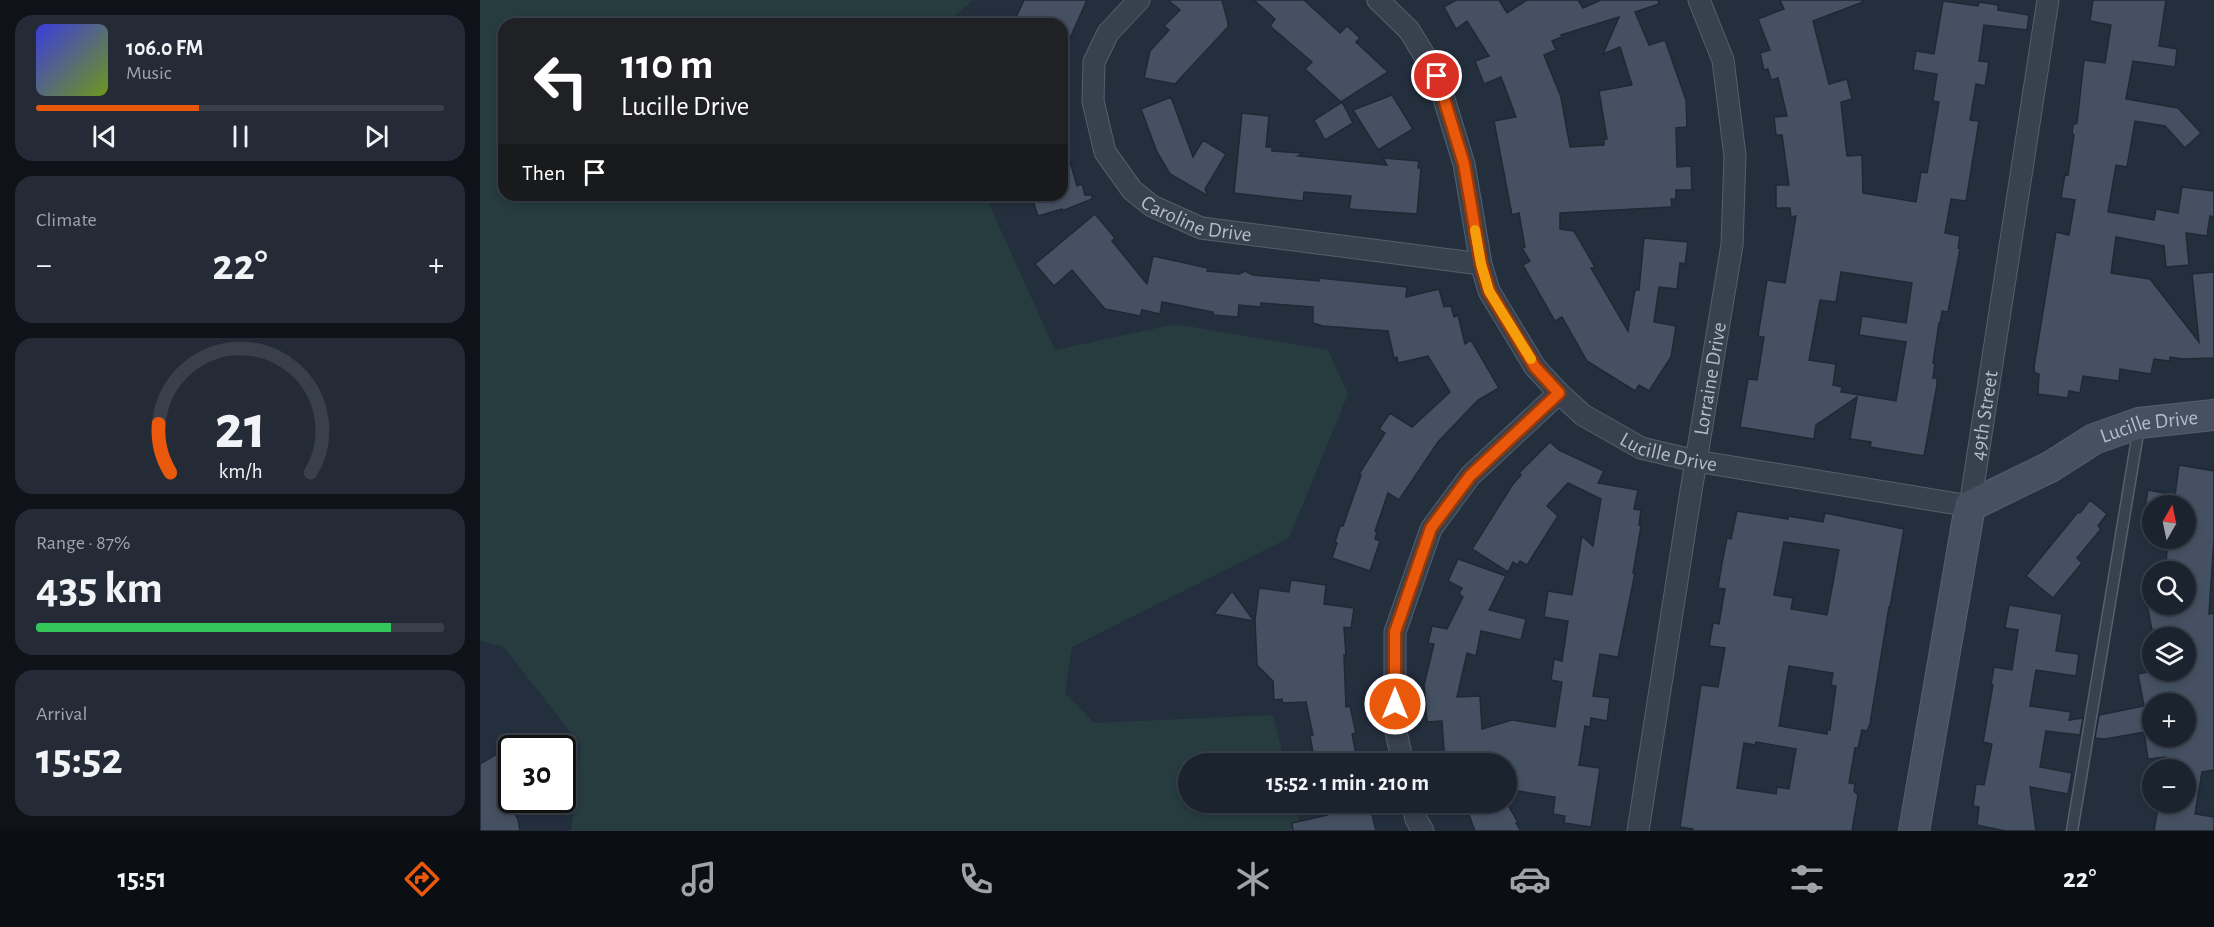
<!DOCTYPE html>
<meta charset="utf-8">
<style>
body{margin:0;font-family:"Alegreya Sans",sans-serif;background:#242b36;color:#f1f3f6;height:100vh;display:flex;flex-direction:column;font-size:22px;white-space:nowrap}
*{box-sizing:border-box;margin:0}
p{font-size:20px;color:#a0a4aa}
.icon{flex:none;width:33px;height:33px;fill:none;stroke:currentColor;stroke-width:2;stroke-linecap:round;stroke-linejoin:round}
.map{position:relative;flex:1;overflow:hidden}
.details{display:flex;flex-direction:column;gap:15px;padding:15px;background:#0f1319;width:480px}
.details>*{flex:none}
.top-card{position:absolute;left:18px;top:18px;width:570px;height:183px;border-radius:18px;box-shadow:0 3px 9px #0003,0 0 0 2px #39404a;background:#202124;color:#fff;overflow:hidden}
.needle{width:39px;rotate:9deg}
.tools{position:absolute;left:1662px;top:495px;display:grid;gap:12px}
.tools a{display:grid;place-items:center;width:54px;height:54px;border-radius:50%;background:#1b232e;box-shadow:0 3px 9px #0003,0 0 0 2px #39404a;font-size:30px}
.speed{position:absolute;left:18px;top:735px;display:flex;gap:12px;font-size:30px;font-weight:700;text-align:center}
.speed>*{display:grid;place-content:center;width:78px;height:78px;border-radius:50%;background:#1b232e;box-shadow:0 3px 9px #0003,0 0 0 2px #39404a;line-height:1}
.speed .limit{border:3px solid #111;border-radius:9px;background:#fff;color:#111}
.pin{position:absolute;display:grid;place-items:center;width:51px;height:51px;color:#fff;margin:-26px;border:3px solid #fff;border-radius:50%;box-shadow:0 2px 6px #0007}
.me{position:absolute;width:66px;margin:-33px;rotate:0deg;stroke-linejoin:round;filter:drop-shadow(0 0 4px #0008)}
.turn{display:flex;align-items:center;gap:21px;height:126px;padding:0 24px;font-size:27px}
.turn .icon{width:78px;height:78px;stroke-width:2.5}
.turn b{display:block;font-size:42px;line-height:51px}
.then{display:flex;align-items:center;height:57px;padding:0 24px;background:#0003;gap:12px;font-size:22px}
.big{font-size:45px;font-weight:700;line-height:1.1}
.details .widget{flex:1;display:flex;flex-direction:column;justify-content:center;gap:9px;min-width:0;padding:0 21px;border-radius:18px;background:#242b36}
.details .dial{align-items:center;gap:0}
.dial svg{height:156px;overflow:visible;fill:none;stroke:#39404a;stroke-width:7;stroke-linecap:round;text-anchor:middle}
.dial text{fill:#f1f3f6;stroke:none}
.song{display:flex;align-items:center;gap:18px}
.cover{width:72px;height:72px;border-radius:9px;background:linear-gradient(135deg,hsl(240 70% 55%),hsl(80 70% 35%))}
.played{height:6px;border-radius:3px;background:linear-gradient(90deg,#ea580c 40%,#39404a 40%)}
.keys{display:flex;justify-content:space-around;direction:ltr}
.heat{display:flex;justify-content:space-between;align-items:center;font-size:33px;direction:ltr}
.charge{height:9px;border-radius:4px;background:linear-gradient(90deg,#34c759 87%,#39404a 0)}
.trip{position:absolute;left:698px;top:753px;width:339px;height:60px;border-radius:30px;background:#1b232e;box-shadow:0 3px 9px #0003,0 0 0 2px #39404a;font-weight:700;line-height:60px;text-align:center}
.tab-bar{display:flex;height:96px;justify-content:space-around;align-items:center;background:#0b0e12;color:#a0a4aa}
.tab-bar .icon{width:42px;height:42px}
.tab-bar .selected{color:#ea580c}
.tab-bar b{font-size:27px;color:#f1f3f6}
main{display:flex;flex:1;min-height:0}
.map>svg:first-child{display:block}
.green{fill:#263c3f}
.building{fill:#455162;stroke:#1f2835;stroke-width:1.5;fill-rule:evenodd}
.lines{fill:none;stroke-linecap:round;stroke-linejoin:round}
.lane-casing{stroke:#565f6c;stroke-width:13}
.street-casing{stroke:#565f6c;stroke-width:23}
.secondary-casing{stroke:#565f6c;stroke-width:32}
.lane{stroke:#38414e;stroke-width:10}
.street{stroke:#38414e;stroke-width:21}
.secondary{stroke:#465061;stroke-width:30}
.route-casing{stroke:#983908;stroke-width:15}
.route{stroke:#ea580c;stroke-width:10}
.slow{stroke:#f59e0b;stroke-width:10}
.labels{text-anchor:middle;stroke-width:6;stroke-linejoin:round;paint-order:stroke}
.street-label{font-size:21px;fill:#b4bcc9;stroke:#1d2633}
</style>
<main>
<section class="details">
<div class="widget">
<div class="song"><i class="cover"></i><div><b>106.0 FM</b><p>Music</p></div></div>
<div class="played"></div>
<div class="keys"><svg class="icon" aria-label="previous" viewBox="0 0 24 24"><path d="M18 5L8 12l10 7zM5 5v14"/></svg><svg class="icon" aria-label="pause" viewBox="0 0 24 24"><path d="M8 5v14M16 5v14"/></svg><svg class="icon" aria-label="next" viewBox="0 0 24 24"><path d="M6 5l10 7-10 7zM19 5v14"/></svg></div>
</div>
<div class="widget"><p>Climate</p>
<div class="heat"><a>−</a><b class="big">22°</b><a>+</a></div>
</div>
<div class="widget dial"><svg viewBox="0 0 100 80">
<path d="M14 69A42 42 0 1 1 86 69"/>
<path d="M14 69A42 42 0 0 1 8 44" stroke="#ea580c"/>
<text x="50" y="56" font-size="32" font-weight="700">21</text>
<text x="50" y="72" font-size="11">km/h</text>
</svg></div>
<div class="widget"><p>Range · 87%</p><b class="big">435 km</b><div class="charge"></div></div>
<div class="widget"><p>Arrival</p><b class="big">15:52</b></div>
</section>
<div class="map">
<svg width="1734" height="831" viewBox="0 0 1734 831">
<rect width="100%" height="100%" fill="#242f3e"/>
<!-- green -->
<path class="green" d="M 0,0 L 493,0 L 465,24 L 24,24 L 24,195 L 505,195 L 575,350 L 696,324 L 848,350 L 868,394 L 809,538 L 592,647 L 585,693 L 614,723 L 793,715 L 805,763 L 708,764 L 708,802 L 815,803 L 822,831 L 91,831 L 101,746 L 24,647 L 0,641 Z"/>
<!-- building -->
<path class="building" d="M 544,0 L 607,0 L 582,56 L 582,24 L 533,24 Z
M 688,0 L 742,0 L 748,23 L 748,27 L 695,84 L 664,78 L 670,51 L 689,30 L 684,26 L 700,10 Z
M 774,0 L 824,0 L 860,33 L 867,26 L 880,38 L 876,42 L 908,72 L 861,102 L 825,69 L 832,62 L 790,26 L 795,19 Z
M 976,0 L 1019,0 L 1027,13 L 1047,0 L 1098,0 L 1103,8 L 1121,0 L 1178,0 L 1179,4 L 1155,12 L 1169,45 L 1185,40 L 1206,100 L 1207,127 L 1196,128 L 1197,167 L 1211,166 L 1212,190 L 1196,190 L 1196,199 L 1191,199 L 1192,207 L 1080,213 L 1080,229 L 1094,231 L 1115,267 L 1111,268 L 1148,331 L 1155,290 L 1159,290 L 1164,238 L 1208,242 L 1205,264 L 1200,263 L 1197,289 L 1179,287 L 1174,322 L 1196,326 L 1191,357 L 1169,391 L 1159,385 L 1155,391 L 1107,361 L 1082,317 L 1075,321 L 1043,265 L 1050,261 L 1042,248 L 1045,247 L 1039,213 L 1032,215 L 1014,121 L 1036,117 L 1021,77 L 1004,84 L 995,61 L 1009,56 L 987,21 L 976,29 L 964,7 ZM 1139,17 L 1123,54 L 1140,47 L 1152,85 L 1119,91 L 1127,139 L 1124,139 L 1124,145 L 1090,147 L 1081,97 L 1064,55 L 1076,50 L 1072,41 L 1082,37 L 1081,35 Z
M 1300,0 L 1383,0 L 1383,2 L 1333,21 L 1349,84 L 1367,79 L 1372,99 L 1361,102 L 1367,156 L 1382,155 L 1383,193 L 1436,202 L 1441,172 L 1447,173 L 1459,102 L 1453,101 L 1457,74 L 1433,70 L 1436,51 L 1454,54 L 1463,1 L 1498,6 L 1499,2 L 1518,5 L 1518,10 L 1549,15 L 1547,30 L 1504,25 L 1499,61 L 1509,62 L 1505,86 L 1496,84 L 1490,120 L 1499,121 L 1486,201 L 1471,199 L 1465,233 L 1480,236 L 1478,248 L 1480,249 L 1468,312 L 1462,311 L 1460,324 L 1459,323 L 1453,363 L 1455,363 L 1453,378 L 1457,378 L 1457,385 L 1444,456 L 1390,447 L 1391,442 L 1370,439 L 1377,397 L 1336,425 L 1334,439 L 1260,427 L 1268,379 L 1277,380 L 1284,337 L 1278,336 L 1287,280 L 1305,283 L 1316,216 L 1311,217 L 1310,208 L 1296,208 L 1296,185 L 1309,185 L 1302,135 L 1296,135 L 1294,117 L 1307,116 L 1298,78 L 1291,80 L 1288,69 L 1284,70 L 1280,53 L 1290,50 L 1278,19 L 1304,9 ZM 1361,272 L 1432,283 L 1426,323 L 1382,316 L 1379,335 L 1426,342 L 1416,401 L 1361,392 L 1362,387 L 1353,385 L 1356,364 L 1329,360 L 1340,300 L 1356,302 Z
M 1613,0 L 1686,0 L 1679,46 L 1697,49 L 1695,67 L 1653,61 L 1646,99 L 1698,108 L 1721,133 L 1705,148 L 1685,126 L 1655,121 L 1647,167 L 1636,165 L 1628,212 L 1674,220 L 1676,209 L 1698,213 L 1702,187 L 1734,191 L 1734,217 L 1730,216 L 1727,236 L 1706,233 L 1709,265 L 1686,267 L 1684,246 L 1636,237 L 1631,273 L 1670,279 L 1719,342 L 1712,274 L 1734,272 L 1734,358 L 1703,359 L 1690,357 L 1690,361 L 1674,359 L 1671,374 L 1640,369 L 1639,381 L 1603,376 L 1600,393 L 1589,391 L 1588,398 L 1558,394 L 1559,374 L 1555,373 L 1554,367 L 1576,232 L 1589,235 L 1595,200 L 1581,198 L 1585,174 L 1588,175 L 1594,135 L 1592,133 L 1593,125 L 1597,123 L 1604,60 L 1625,63 L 1631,25 L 1610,21 Z
M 912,95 L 933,129 L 898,150 L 873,110 Z
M 691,97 L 713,157 L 723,140 L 746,154 L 725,189 L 728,196 L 690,174 L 677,152 L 661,109 Z
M 862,102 L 873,123 L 845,140 L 834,120 Z
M 762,113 L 789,116 L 786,147 L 792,147 L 792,151 L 823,153 L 818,156 L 907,165 L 903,158 L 939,161 L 938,168 L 941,168 L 937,214 L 869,209 L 871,196 L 824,192 L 823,201 L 754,193 Z
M 587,151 L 597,186 L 602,184 L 605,195 L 612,195 L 612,199 L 582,211 L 582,209 L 558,216 L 551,195 L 582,195 L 582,152 Z
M 615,214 L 635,238 L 632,241 L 667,284 L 673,256 L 728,268 L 727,271 L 759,274 L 765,271 L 773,275 L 839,281 L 839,278 L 927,287 L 926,297 L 959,289 L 964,307 L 971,306 L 974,317 L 978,315 L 985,344 L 991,340 L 1019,388 L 998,400 L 958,442 L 919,500 L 908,493 L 895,531 L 897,532 L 895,539 L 900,541 L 890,571 L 852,558 L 857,543 L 855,542 L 860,526 L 863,526 L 881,475 L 879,474 L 905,433 L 899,429 L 910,413 L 932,427 L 970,392 L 948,356 L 918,363 L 917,357 L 914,358 L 908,331 L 843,326 L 833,323 L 833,307 L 781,303 L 781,307 L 759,305 L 758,317 L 733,315 L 733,312 L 682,302 L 680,314 L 662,310 L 660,316 L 625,309 L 592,270 L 574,286 L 555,264 Z
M 1070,442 L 1079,450 L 1124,471 L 1118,483 L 1158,490 L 1154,509 L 1161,510 L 1159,525 L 1161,526 L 1153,573 L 1155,573 L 1138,657 L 1120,654 L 1113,696 L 1130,698 L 1127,721 L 1111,718 L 1110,727 L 1105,726 L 1099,765 L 1120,768 L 1111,827 L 1084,823 L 1085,816 L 1073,814 L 1075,797 L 1026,789 L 1026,764 L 965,764 L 962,721 L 947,722 L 944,685 L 954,644 L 948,643 L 952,626 L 967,629 L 983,597 L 979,594 L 982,588 L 968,581 L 978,559 L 1026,576 L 1009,610 L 1046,619 L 1041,640 L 1001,631 L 996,656 L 987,653 L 977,697 L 1000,696 L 1002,729 L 1032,720 L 1075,727 L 1082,682 L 1071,680 L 1074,659 L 1082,661 L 1088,621 L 1064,617 L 1068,591 L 1092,595 L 1102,536 L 1113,546 L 1121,499 L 1088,483 L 1067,506 L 1078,516 L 1047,565 L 1040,561 L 1038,565 L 1033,562 L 1028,572 L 992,549 L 1033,484 L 1041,475 L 1039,473 Z
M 1699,465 L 1734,471 L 1734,538 L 1729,614 L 1734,613 L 1734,770 L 1722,772 L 1715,814 L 1734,817 L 1734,831 L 1674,831 L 1679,802 L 1706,802 L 1706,770 L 1688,770 L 1686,757 L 1668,759 L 1664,732 L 1625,739 L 1615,738 L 1619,715 L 1664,706 L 1658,674 L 1677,670 L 1706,670 L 1706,638 L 1691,638 L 1689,627 L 1672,630 L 1667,605 L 1706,604 L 1706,572 L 1680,572 L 1680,563 L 1686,563 L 1688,538 L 1706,538 L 1706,506 L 1672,506 L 1672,515 L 1664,514 L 1668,490 L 1695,495 ZM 1672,704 L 1706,704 L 1706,736 L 1672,736 Z
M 1610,500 L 1627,514 L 1618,526 L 1621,529 L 1597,558 L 1602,563 L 1573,598 L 1546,576 L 1598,512 L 1600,513 Z
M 1257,511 L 1308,519 L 1308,516 L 1343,522 L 1345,513 L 1424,529 L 1410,607 L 1409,607 L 1390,724 L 1387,731 L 1382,730 L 1378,748 L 1375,748 L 1369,783 L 1375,784 L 1374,791 L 1378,795 L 1372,831 L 1212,831 L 1213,829 L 1200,827 L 1221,685 L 1238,687 L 1245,648 L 1229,646 L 1233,623 L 1239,624 L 1245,589 L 1238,588 L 1242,563 L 1247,538 L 1251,539 ZM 1304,542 L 1359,550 L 1347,615 L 1311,609 L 1313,598 L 1294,595 ZM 1309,666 L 1353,673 L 1351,685 L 1356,686 L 1350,730 L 1347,730 L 1347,734 L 1299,726 ZM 1276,742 L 1316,749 L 1309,789 L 1297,787 L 1296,794 L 1257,788 L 1264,743 L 1275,745 Z
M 811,580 L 846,585 L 844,604 L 874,608 L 871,628 L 864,627 L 866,656 L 864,655 L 866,707 L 870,706 L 876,733 L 872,734 L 878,764 L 835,764 L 830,736 L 833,735 L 826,702 L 803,703 L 802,699 L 794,700 L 793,681 L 777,665 L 775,620 L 779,588 L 809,592 Z
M 752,591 L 774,621 L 734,614 Z
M 1529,605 L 1582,614 L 1576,651 L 1599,654 L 1596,676 L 1556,670 L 1550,706 L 1591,712 L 1589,720 L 1603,718 L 1600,735 L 1566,731 L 1560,767 L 1592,773 L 1588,794 L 1550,787 L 1556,831 L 1525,831 L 1497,825 L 1499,807 L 1493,806 L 1496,784 L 1504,785 L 1512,744 L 1503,742 L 1513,685 L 1511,685 L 1514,667 L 1532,670 L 1538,630 L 1525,628 Z
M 20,752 L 24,760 L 32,755 L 32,790 L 23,795 L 38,819 L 40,831 L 0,831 L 0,764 Z
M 845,802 L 889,802 L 896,831 L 813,831 L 812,823 L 848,815 Z
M 984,802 L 1026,802 L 1038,822 L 1036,823 L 1041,831 L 995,831 Z"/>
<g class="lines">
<!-- lane casing -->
<g class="lane-casing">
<path id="lane" d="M 1592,831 L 1659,427"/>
</g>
<!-- street casing -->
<g class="street-casing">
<g id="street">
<path id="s1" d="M 659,0 L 628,33 L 614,62 L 613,101 L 625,152 L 652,190 L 672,206 L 721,228 L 1001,264"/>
<path id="s2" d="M 898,0 L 929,30 L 957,76 L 984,164 L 1001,264 L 1009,291 L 1055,367 L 1079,393 L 1103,415 L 1161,448 L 1216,461 L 1490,506 L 1568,0"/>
<path d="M 923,764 L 915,727 L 915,632 L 951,529 L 990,476 L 1079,393"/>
<path d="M 932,802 L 936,819 L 943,831"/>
<path id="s3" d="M 1158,831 L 1211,491 L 1252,245 L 1255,156 L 1243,60 L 1219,0"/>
</g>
</g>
<!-- secondary casing -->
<g class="secondary-casing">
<g id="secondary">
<path id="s4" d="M 1434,831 L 1490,506 L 1570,467 L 1614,439 L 1659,423 L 1734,415"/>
</g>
</g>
<!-- lane -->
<use href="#lane" class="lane"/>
<!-- street -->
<use href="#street" class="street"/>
<!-- secondary -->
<use href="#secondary" class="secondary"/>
</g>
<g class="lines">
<!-- route casing -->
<g class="route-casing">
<path id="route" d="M 915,704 L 915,632 L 951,528 L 990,476 L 1079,393 L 1055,367 L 1009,291 L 1001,264 L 984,164 L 957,76"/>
</g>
<!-- route -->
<use href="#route" class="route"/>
<!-- slow -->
<path class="slow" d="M 995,230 L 1001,264 L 1009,291 L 1051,359"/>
</g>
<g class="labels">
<!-- street labels -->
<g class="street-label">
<text dy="7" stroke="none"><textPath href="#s1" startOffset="288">Caroline Drive</textPath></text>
<text dy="7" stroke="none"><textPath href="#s3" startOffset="458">Lorraine Drive</textPath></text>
<text dy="7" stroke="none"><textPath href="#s2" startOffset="968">49th Street</textPath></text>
<text dy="7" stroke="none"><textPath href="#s4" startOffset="528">Lucille Drive</textPath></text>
<text dy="7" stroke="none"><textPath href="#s2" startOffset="570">Lucille Drive</textPath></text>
</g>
</g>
</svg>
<div class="tools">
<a><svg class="needle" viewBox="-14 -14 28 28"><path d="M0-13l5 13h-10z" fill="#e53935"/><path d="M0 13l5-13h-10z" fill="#a0a4aa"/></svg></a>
<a><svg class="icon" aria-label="search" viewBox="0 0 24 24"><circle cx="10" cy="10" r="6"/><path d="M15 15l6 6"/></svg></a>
<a><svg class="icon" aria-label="layers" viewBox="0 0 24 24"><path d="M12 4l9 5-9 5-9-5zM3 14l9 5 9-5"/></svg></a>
<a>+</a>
<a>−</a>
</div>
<div class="speed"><div class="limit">30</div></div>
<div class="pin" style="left:957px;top:76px;background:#d93025"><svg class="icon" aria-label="arrive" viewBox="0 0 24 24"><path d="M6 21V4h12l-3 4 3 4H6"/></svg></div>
<svg class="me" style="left:915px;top:704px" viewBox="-20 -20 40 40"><circle r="17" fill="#ea580c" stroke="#fff" stroke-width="3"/><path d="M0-11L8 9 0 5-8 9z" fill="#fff"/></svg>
<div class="trip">15:52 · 1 min · 210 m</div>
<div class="top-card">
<div class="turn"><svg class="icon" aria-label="left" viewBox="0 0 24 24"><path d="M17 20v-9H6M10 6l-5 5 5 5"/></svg><div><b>110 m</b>Lucille Drive</div></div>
<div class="then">Then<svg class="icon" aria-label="arrive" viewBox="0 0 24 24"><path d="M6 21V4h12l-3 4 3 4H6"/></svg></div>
</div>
</div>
</main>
<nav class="tab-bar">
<b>15:51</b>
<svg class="icon selected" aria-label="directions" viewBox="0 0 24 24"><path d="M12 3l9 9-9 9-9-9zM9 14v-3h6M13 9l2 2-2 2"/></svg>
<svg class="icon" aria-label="music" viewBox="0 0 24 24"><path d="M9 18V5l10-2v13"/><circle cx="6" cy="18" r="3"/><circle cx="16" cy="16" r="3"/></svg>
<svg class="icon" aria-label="phone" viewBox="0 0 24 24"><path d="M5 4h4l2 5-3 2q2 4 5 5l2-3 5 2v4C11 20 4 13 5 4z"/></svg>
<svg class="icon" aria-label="climate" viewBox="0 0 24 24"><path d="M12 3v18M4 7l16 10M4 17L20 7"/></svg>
<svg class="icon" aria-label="car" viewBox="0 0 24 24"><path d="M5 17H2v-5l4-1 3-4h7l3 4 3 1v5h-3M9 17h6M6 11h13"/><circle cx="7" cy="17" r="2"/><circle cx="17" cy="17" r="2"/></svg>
<svg class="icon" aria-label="filters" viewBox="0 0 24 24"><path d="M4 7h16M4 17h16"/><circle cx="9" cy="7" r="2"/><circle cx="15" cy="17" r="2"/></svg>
<b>22°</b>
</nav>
